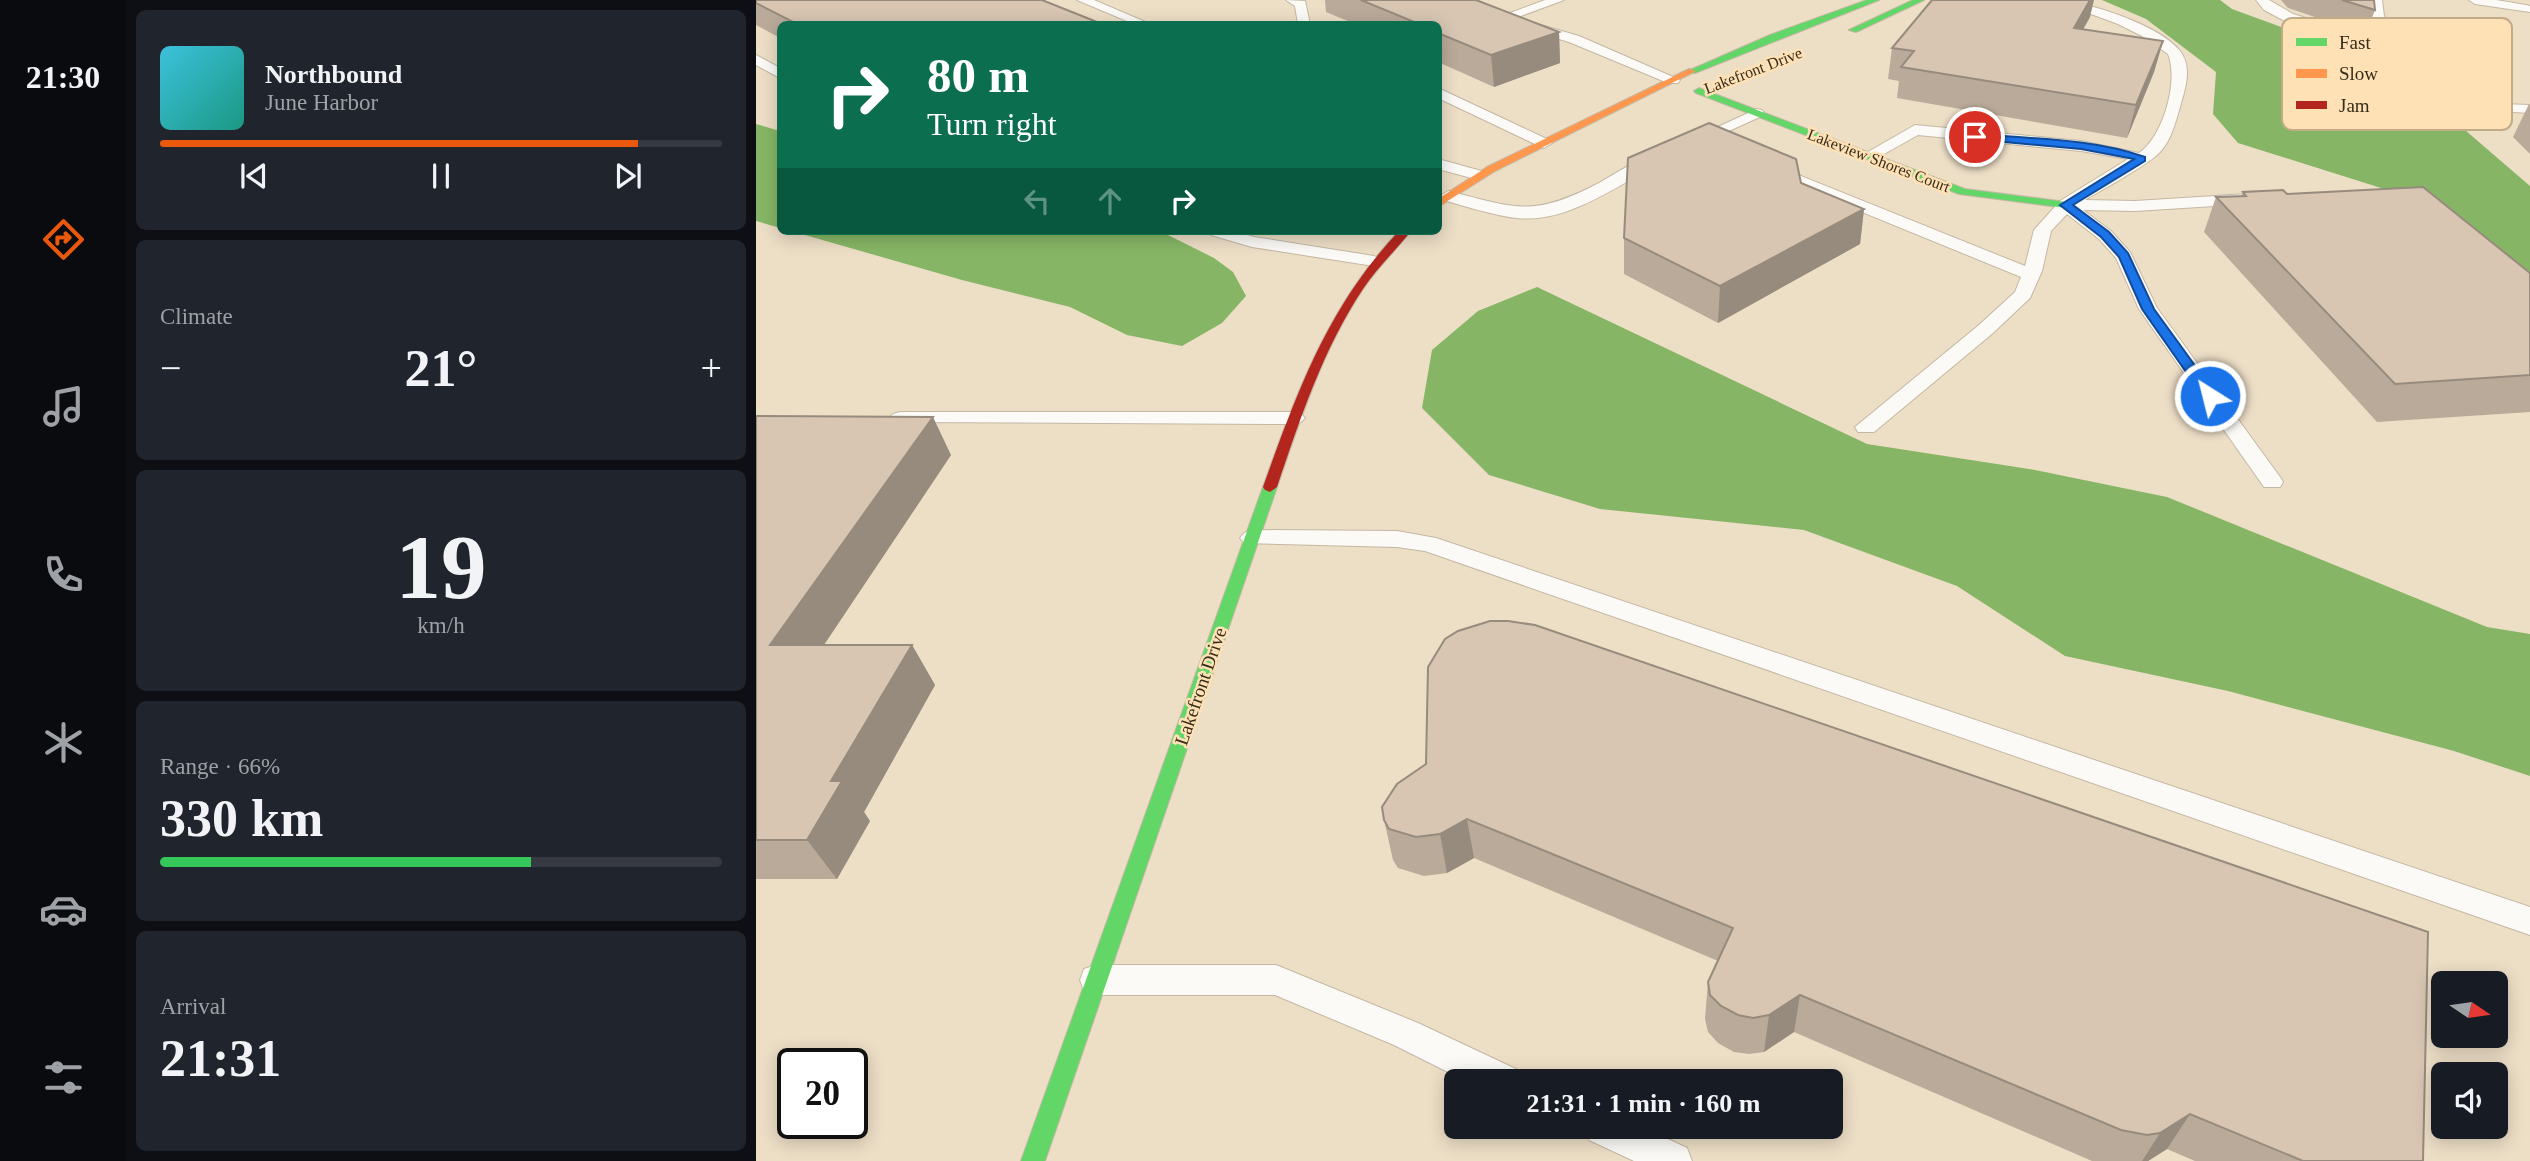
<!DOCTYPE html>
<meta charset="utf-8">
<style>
body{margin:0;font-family:Georgia,serif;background:#20242c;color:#f1f3f6;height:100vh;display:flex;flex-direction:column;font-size:26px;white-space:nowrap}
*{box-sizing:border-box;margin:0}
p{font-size:23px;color:#9ea1a6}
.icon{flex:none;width:38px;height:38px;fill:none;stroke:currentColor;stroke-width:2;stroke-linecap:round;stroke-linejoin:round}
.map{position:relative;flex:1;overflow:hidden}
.sheet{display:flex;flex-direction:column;gap:10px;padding:10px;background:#0d0f14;width:630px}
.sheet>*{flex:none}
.guide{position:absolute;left:21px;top:21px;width:665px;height:214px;border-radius:10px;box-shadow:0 4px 18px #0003;background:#0b6e4f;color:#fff;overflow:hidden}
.needle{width:46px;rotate:103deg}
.buttons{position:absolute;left:1675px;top:971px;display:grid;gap:14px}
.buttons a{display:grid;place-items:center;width:77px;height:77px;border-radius:10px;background:#171b24;box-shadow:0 4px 18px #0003;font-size:35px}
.speed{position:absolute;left:21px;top:1048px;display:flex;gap:14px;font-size:35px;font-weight:700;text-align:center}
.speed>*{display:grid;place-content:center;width:91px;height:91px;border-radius:50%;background:#171b24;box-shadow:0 4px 18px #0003;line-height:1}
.speed .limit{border:4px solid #111;border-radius:10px;background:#fff;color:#111}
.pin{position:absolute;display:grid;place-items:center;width:60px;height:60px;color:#fff;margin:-30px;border:4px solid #fff;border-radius:50%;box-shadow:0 2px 7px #0007}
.me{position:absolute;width:77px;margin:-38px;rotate:324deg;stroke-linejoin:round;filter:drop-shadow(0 0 5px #0008)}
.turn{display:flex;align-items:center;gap:24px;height:147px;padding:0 35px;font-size:32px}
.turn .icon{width:91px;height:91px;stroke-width:2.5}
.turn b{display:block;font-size:49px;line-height:60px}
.lanes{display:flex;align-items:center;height:66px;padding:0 35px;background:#0003;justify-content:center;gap:35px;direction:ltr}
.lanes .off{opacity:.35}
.big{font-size:52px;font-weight:600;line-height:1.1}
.sheet .tile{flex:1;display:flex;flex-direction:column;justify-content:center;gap:10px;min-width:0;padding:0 24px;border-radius:10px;background:#20242c}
.sheet .dial{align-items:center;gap:0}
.dial b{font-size:91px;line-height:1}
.song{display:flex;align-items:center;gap:21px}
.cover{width:84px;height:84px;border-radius:10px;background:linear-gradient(135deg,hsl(190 70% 55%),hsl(170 70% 35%))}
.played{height:7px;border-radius:4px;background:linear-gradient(90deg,#ea580c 85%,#363941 85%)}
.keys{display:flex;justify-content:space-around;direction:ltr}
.heat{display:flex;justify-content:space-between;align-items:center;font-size:38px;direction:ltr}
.charge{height:10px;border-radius:5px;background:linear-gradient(90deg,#34c759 66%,#363941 0)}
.trip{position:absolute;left:688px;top:1069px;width:399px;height:70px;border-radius:10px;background:#171b24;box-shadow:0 4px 18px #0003;font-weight:600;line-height:70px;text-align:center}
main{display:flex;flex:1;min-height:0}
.tabs{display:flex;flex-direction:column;width:126px;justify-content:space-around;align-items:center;background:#090b0e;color:#9ea1a6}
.tabs .icon{width:49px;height:49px}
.tabs .current{color:#ea580c}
.tabs b{font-size:32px;color:#f1f3f6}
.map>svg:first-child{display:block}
.water{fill:#86b665}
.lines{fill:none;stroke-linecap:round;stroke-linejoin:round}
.lane-casing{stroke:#c4b8a4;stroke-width:2}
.fast-casing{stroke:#c4b8a4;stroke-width:2}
.slow-casing{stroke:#c4b8a4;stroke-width:2}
.jam-casing{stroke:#c4b8a4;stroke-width:2}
.lane{fill:#fcfaf6;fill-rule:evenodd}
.fast{fill:#63d668;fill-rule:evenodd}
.slow{fill:#ff974d;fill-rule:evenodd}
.jam{fill:#b3261e;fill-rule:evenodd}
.wall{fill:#baaa9a}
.shaded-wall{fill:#978b7d}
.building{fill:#d8c6b3;stroke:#978b7d;stroke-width:2}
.route{fill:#1a73e8;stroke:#114b97;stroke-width:2}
.labels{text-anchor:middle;stroke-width:5;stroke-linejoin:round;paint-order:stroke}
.far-street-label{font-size:16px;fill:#372c1b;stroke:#fee1b5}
.street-label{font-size:19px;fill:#372c1b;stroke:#fee1b5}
.key{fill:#fee1b5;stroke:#c2ab87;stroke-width:2}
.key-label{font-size:19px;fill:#372c1b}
</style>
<main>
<nav class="tabs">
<b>21:30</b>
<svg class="icon current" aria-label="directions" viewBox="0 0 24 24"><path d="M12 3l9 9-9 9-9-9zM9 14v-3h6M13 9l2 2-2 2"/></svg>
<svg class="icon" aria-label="music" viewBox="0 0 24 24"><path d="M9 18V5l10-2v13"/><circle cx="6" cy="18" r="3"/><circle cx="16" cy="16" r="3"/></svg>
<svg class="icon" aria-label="phone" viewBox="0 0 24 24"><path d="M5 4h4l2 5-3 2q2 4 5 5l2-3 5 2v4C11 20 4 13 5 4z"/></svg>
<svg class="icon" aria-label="climate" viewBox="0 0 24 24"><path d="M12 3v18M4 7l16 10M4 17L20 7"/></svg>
<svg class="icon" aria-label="car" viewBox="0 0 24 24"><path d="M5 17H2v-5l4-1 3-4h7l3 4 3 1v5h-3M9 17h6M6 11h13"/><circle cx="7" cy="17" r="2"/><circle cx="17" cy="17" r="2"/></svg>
<svg class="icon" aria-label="filters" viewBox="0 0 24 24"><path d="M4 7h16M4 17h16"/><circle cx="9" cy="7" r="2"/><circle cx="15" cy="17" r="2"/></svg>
</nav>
<section class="sheet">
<div class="tile">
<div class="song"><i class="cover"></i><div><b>Northbound</b><p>June Harbor</p></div></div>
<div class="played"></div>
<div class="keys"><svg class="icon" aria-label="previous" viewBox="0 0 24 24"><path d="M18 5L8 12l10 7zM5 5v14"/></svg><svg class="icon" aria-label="pause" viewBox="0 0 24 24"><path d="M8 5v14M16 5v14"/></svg><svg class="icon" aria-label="next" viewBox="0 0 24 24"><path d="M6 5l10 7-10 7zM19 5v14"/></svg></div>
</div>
<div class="tile"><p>Climate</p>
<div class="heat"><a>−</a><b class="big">21°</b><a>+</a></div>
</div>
<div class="tile dial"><b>19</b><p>km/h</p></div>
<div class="tile"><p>Range · 66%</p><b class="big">330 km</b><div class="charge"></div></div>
<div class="tile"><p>Arrival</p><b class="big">21:31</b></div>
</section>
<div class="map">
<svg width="1774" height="1161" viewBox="0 0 1774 1161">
<rect width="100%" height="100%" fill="#eddec6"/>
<!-- water -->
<path class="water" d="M 1346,0 L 1464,0 L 1476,9 L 1637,68 L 1774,186 L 1774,289 L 1705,228 L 1625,188 L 1482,143 L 1457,114 L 1460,72 L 1390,19 Z
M 0,124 L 24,131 L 24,228 L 0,221 Z
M 35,231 L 404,231 L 458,258 L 477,272 L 490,296 L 466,323 L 426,346 L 371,335 L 314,307 L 206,280 Z
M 781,287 L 1111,444 L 1279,470 L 1411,497 L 1731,627 L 1774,634 L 1774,776 L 1698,751 L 1472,691 L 1309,656 L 1201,586 L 1048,530 L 844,509 L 733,475 L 666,408 L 676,350 L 722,311 Z"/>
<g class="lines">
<!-- lane casing -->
<g class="lane-casing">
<path id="lane" d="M 321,0 L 338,0 L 394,24 L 378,24 Z
M 530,0 L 549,1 L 554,24 L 542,24 L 539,6 Z
M 789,0 L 808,0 L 754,20 L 749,21 L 743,17 Z
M 1297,0 C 1328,0 1404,25 1424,51 C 1437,68 1429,89 1424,107 C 1420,121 1415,140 1405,151 C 1394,164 1347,189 1329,200 L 1379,201 L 1491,194 L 1499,199 L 1491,204 L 1379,211 L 1327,210 L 1355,231 L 1374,252 L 1401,308 L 1524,477 L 1527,482 L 1524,487 L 1508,487 L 1383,309 L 1360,258 L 1343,239 L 1311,214 L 1295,231 L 1286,271 L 1274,298 L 1237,333 L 1118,432 L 1102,432 L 1099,427 L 1223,325 L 1259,292 L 1265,277 L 1008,172 L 1006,169 L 1014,164 L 1020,166 L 1269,266 L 1278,230 L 1304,201 L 1372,159 L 1325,151 L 1162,135 L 1119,159 L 1107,159 L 1105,156 L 1159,125 L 1325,141 L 1383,153 C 1407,137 1423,81 1412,54 L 1386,36 L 1362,24 Z
M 1500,0 L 1513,0 L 1537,14 L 1644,47 L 1616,17 L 1614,0 L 1626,0 L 1628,16 L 1668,57 L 1661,61 L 1656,60 L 1527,20 L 1508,10 Z
M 1713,0 L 1740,0 L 1770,5 L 1774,6 L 1774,12 L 1719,4 Z
M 771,21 L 823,36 L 924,80 L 922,83 L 912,83 L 813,42 L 766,28 L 765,25 Z
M 0,55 L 24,68 L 24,78 L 0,65 Z
M 682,88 L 793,140 L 796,143 L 788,148 L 783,146 L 682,98 Z
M 1745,104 L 1774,105 L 1774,113 L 1740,111 L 1738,108 L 1740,105 Z
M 1001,109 L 1006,110 L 1008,113 L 1006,116 L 942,145 L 932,145 L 929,142 Z
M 901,154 L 909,159 L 907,162 C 862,184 813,224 760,218 C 735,215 710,206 686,200 L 684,196 L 692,191 C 761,208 776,218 843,183 C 861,173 880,159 901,154 Z
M 682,159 L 729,172 L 731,175 L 723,180 L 682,169 Z
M 452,231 L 479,231 L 498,237 L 618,256 L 627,261 L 618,266 L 496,247 L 455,235 Z
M 144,412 L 538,412 L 545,414 L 549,418 L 545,422 L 538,424 L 137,422 L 133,418 L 137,414 Z
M 496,530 L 641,531 L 680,538 L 1774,907 L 1774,935 L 669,551 L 641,547 L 488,543 L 484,538 L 488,533 Z
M 340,965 L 520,965 L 662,1023 L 762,1070 L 767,1082 L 712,1082 L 638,1045 L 519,995 L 340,995 L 328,991 L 324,980 L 328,969 Z
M 828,1127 L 886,1127 L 931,1148 L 936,1161 L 878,1161 L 833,1140 Z"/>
</g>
<!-- fast casing -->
<g class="fast-casing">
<path id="fast" d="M 1111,0 L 1123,0 L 939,73 L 932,71 L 1014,35 Z
M 1157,0 L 1168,0 L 1100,32 L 1093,30 Z
M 943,88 L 1209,189 L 1310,202 L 1315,205 L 1310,208 L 1203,194 L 940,93 L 938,91 Z
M 514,482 L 521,487 L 289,1161 L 265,1161 L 507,487 Z"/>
</g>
<!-- slow casing -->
<g class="slow-casing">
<path id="slow" d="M 933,69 L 940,71 L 739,171 L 682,207 L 682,199 L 731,167 Z"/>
</g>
<!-- jam casing -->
<g class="jam-casing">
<path id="jam" d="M 643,231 L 655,231 C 639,251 621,268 607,289 C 567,349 544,419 521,487 L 514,492 L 509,490 L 507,487 C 541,392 572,306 643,231 Z"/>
</g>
<!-- lane -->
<use href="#lane" class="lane"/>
<!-- fast -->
<use href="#fast" class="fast"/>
<!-- slow -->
<use href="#slow" class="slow"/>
<!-- jam -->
<use href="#jam" class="jam"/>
</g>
<!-- wall -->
<path class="wall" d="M 0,0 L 346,24 L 24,24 L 24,38 L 0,25 Z
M 569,0 L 720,0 L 803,32 L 804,63 L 738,87 L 682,62 L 682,24 L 599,24 L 570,12 Z
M 1525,0 L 1618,0 L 1619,10 L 1610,34 L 1532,8 Z
M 1334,17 L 1327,29 L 1407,41 L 1398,72 L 1371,138 L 1141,98 L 1143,81 L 1132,79 L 1136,48 Z
M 1773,104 L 1774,105 L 1774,154 L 1757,137 Z
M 1045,183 L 1108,209 L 1104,244 L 962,323 L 868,274 L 868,238 Z
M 1487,192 L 1531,194 L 1774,273 L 1774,412 L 1621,422 L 1448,232 L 1460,197 L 1485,196 Z
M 0,416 L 195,455 L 68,645 L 156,645 L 179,685 L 108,812 L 114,821 L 81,879 L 0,879 Z
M 641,784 L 1667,1161 L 1439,1161 L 1411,1149 L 1392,1161 L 1336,1161 L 1038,1032 L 1008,1052 L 993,1054 L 978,1052 L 962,1043 L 952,1032 L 949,1019 L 952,982 L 962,961 L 718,858 L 691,873 L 668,876 L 642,868 L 637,860 L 628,820 Z"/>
<!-- shaded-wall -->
<path class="shaded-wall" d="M 1334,0 L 1338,0 L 1334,17 L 1311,58 L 1318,28 Z
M 803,32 L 804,63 L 738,87 L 735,55 Z
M 1407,41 L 1398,72 L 1371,138 L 1380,105 Z
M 1108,209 L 1104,244 L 962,323 L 964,286 Z
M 177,417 L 195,455 L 41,685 L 14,645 Z
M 156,645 L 179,685 L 108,812 L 114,821 L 81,879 L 51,840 L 75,781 Z
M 711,819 L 718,858 L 691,873 L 684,834 Z
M 1044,995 L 1038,1032 L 1008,1052 L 1013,1015 Z
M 1434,1114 L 1411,1149 L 1392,1161 L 1386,1161 L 1404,1133 Z"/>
<!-- building -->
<path class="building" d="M 0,0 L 286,0 L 346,24 L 41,24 L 0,3 Z
M 605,0 L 720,0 L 803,32 L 735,55 L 682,33 L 682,24 L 663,24 Z
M 1176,0 L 1334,0 L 1318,28 L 1407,41 L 1380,105 L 1145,67 L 1158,51 L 1136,48 Z
M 1586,0 L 1618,0 L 1619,10 Z
M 953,123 L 1040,159 L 1045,183 L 1108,209 L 964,286 L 868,238 L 872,158 Z
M 1667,187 L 1774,273 L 1774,375 L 1639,384 L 1460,197 L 1490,196 L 1487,192 L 1527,190 L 1531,194 Z
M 0,416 L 177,417 L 14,645 L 156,645 L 75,781 L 86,781 L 51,840 L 0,840 Z
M 734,621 L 752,621 L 779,625 L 1672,932 L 1667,1161 L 1547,1161 L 1434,1114 L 1404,1133 L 1391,1135 L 1365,1130 L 1044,995 L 1013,1015 L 997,1018 L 982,1015 L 965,1006 L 954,995 L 952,982 L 977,928 L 711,819 L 684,834 L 660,837 L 633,829 L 628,820 L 626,807 L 641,784 L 670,764 L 672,667 L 689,639 L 702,631 Z"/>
<!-- route -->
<path class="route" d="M 1219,134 C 1275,139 1335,138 1389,157 L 1389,161 L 1317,205 L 1353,232 L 1372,253 L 1398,309 L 1461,396 L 1459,399 L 1449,399 L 1386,309 L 1363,257 L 1345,237 L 1304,205 L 1378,159 L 1325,149 L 1216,139 L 1216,135 Z"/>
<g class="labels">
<!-- far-street labels -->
<g class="far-street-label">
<text transform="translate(997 70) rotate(-21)" y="6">Lakefront Drive</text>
<text transform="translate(1123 160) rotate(21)" y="6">Lakeview Shores Court</text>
</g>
<!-- street labels -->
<g class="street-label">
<text transform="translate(444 686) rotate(-71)" y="7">Lakefront Drive</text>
</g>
</g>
<!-- legend -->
<rect x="1526" y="18" width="230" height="112" rx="10" class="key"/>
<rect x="1540" y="38" width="31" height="8" fill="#63d668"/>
<rect x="1540" y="69" width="31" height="9" fill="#ff974d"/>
<rect x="1540" y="101" width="31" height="8" fill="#b3261e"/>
<g class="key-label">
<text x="1583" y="49">Fast</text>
<text x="1583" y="80">Slow</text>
<text x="1583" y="112">Jam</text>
</g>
</svg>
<div class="buttons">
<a><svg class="needle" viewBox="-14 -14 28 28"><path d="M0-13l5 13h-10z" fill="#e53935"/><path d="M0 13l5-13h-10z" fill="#9ea1a6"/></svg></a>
<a><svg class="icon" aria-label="sound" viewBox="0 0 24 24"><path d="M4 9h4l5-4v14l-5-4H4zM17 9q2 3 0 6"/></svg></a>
</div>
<div class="speed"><div class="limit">20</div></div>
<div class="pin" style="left:1219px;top:137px;background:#d93025"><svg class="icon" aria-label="arrive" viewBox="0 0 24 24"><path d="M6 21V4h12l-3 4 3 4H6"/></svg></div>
<svg class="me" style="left:1454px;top:396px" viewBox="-20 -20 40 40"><circle r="17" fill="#1a73e8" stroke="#fff" stroke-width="3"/><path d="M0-11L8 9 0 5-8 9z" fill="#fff"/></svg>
<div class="trip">21:31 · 1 min · 160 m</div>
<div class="guide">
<div class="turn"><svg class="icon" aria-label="right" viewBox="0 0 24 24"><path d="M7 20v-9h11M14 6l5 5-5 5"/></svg><div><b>80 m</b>Turn right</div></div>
<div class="lanes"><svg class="icon off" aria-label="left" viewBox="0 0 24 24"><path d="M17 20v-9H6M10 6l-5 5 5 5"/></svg><svg class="icon off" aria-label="ahead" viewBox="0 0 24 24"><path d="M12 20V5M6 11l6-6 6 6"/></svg><svg class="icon" aria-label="right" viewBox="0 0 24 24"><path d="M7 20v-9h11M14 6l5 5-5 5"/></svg></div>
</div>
</div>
</main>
